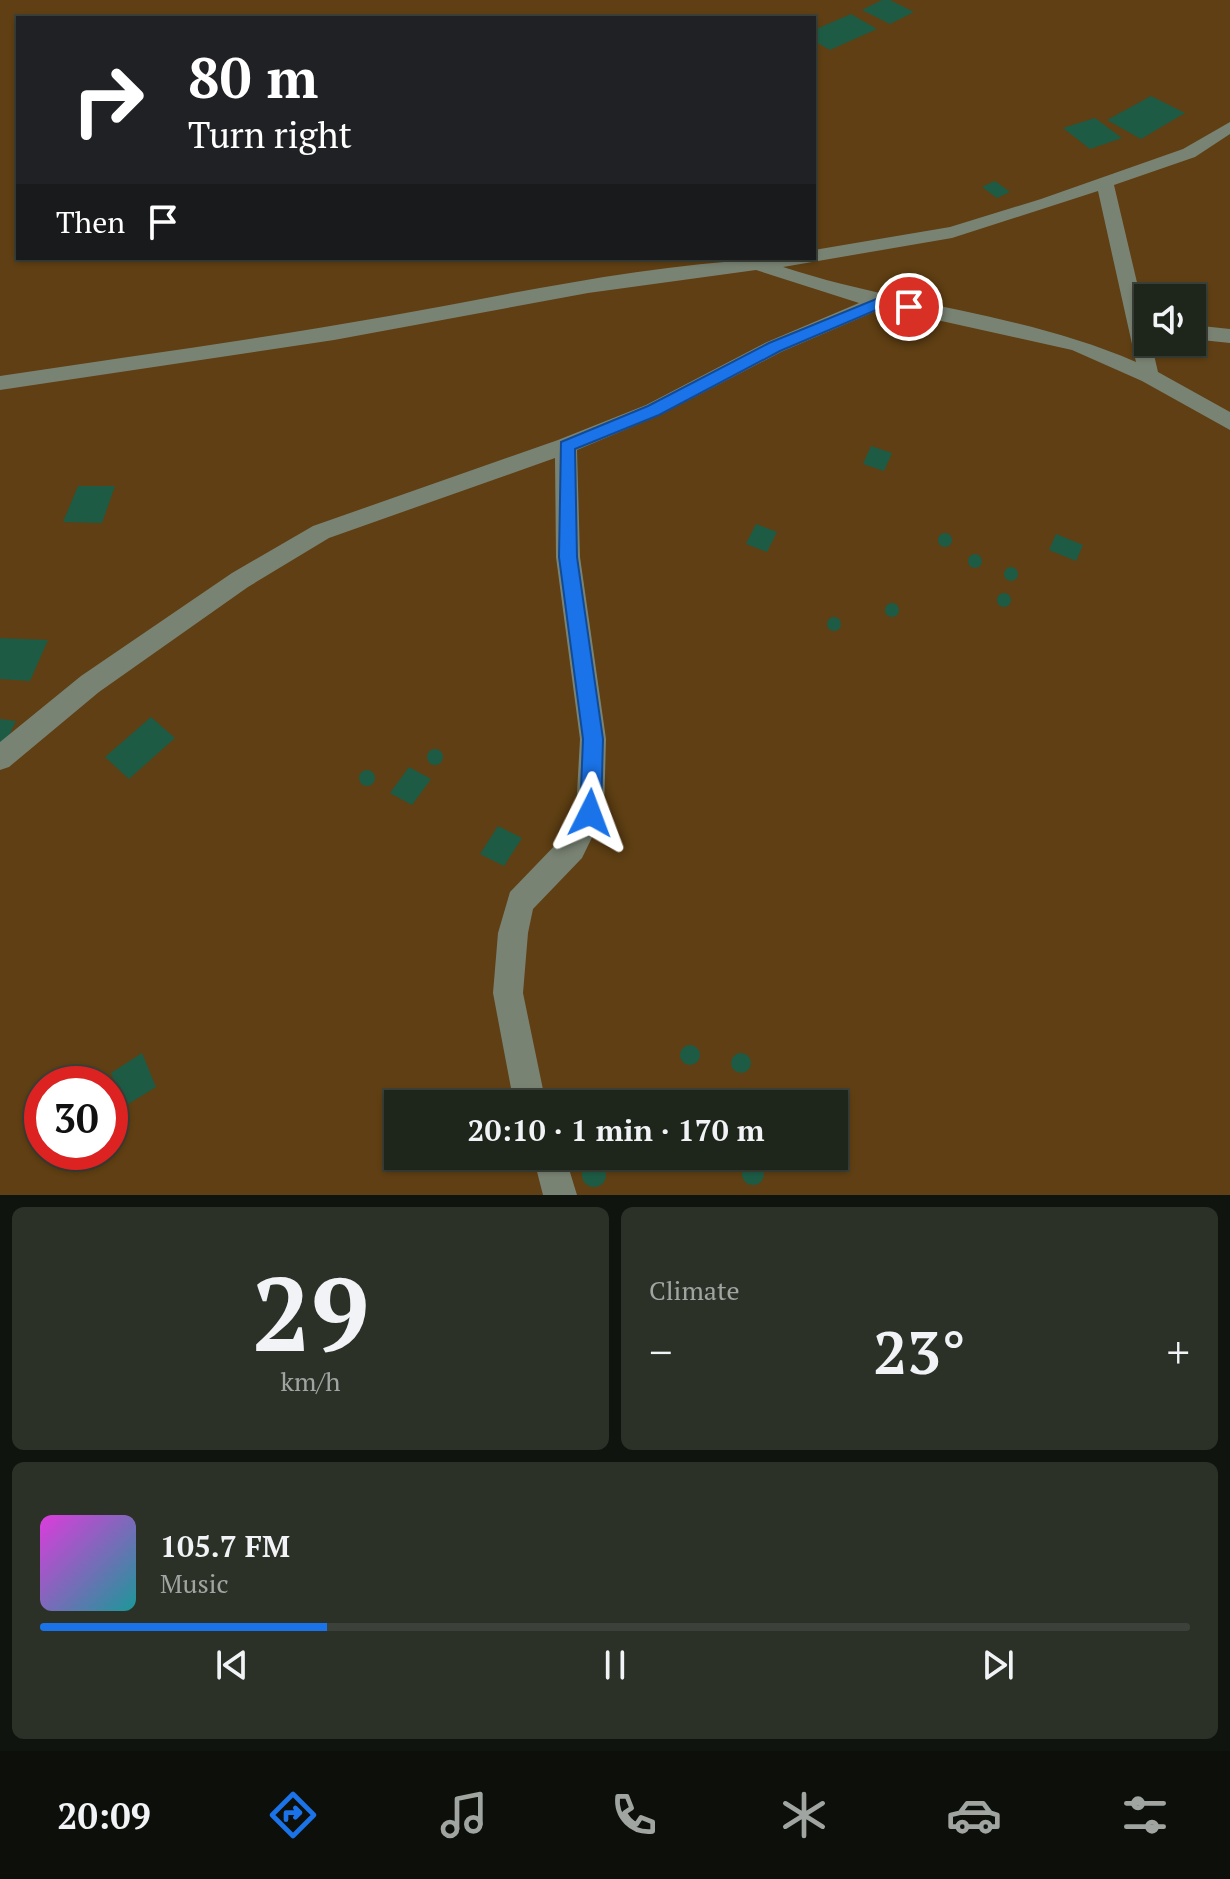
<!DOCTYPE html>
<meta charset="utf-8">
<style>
body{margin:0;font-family:"PT Serif",serif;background:#2b3127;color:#f1f3f6;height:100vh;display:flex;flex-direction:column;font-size:30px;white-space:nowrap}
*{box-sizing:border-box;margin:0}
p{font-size:26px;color:#a1a5a2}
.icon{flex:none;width:44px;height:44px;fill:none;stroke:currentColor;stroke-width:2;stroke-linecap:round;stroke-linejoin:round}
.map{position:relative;height:1195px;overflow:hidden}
.drawer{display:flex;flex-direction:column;gap:12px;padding:12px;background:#10140e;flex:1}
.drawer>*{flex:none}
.hud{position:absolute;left:16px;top:16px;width:800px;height:244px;border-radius:0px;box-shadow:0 2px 6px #0004,0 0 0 2px #3c4239;background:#202124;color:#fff;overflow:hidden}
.buttons{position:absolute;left:1134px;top:284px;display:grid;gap:16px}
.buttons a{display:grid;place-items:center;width:72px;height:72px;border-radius:0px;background:#1e251a;box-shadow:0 2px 6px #0004,0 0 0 2px #3c4239;font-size:40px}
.speed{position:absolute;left:24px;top:1066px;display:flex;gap:16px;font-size:40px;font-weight:700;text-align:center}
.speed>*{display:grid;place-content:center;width:104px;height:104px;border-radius:50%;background:#1e251a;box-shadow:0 2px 6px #0004,0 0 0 2px #3c4239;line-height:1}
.speed .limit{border:12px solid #d22;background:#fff;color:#111}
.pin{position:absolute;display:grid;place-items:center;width:68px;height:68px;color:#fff;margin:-34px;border:4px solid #fff;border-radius:50%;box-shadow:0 2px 8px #0007}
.me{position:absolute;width:88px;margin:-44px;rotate:3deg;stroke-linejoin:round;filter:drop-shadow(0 0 6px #0008)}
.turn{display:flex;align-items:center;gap:28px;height:168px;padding:0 40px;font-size:36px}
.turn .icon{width:104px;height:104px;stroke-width:2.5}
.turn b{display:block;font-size:56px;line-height:68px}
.then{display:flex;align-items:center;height:76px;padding:0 40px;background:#0003;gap:16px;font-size:30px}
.big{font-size:60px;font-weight:700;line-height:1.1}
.drawer .card{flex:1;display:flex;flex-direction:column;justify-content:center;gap:12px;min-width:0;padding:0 28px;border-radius:12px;background:#2b3127}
.drawer .dial{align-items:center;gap:0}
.dial b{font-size:104px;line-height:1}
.song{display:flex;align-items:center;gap:24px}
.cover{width:96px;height:96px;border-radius:12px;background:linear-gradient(135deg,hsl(300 70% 55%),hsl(180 70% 35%))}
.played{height:8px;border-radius:4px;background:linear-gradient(90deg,#1a73e8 25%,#3c4239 25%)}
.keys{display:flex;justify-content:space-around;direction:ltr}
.heat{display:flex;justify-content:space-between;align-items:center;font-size:44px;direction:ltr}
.drawer .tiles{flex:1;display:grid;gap:12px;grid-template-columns:1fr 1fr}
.card:last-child{grid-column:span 2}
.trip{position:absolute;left:384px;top:1090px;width:464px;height:80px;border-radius:0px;background:#1e251a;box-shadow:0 2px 6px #0004,0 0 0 2px #3c4239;font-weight:700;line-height:80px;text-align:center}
.dock{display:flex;height:128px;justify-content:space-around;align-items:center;background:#0c0f0a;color:#a1a5a2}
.dock .icon{width:56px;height:56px}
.dock .active{color:#1a73e8}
.dock b{font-size:36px;color:#f1f3f6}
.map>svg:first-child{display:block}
.green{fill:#5f3f13;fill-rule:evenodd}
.building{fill:#1e5b45}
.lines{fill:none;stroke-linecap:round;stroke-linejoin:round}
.minor{fill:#798373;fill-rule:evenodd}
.route{fill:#1a73e8;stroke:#114b97;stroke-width:2}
</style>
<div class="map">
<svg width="1230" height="1195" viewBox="0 0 1230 1195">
<rect width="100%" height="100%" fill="#283123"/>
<!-- green -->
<path class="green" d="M 0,0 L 1230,0 L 1230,1195 L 0,1195 ZM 18,18 L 814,18 L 814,258 L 18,258 ZM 1148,298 L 1192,298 L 1192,342 L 1148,342 ZM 42,1084 L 110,1084 L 110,1152 L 42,1152 ZM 398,1104 L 834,1104 L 834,1156 L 398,1156 Z"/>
<!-- building -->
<path class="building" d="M 882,0 L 890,0 L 914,12 L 890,24 L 862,10 Z
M 851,14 L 877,29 L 830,50 L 814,41 L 814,30 Z
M 1151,96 L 1185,113 L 1141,139 L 1107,120 Z
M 1095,118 L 1122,138 L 1090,149 L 1063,128 Z
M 995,181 L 1010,192 L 997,198 L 982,187 Z
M 871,446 L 892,453 L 884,471 L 863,464 Z
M 78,486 L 115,486 L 102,523 L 63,522 Z
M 756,524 L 777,532 L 767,552 L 746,544 Z
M938 540a7 7 0 1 1 14 0a7 7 0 1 1-14 0Z
M 1056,534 L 1083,545 L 1076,561 L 1049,550 Z
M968 561a7 7 0 1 1 14 0a7 7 0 1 1-14 0Z
M1004 574a7 7 0 1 1 14 0a7 7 0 1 1-14 0Z
M997 600a7 7 0 1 1 14 0a7 7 0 1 1-14 0Z
M885 610a7 7 0 1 1 14 0a7 7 0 1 1-14 0Z
M827 624a7 7 0 1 1 14 0a7 7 0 1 1-14 0Z
M 0,638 L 48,640 L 30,681 L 0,679 Z
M 151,717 L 175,738 L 129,779 L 105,757 Z
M 0,719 L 16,721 L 5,744 L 0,744 Z
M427 757a8 8 0 1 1 16 0a8 8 0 1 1-16 0Z
M 409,767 L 431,779 L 412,805 L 390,793 Z
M359 778a8 8 0 1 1 16 0a8 8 0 1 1-16 0Z
M 498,826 L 522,838 L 504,866 L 480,854 Z
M680 1055a10 10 0 1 1 20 0a10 10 0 1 1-20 0Z
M731 1063a10 10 0 1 1 20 0a10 10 0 1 1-20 0Z
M 142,1053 L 156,1087 L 125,1106 L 111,1073 Z
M742 1174a11 11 0 1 1 22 0a11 11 0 1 1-22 0Z
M582 1175a12 12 0 1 1 24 0a12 12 0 1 1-24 0Z"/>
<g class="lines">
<!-- minor -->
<path class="minor" d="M 1230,122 L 1230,134 L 1195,157 L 1114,185 L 1148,329 L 1148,342 L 1151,342 L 1158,372 L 1230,412 L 1230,430 L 1142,381 L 1072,350 L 883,308 L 781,352 L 660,415 L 577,450 L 580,557 L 606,739 L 604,813 L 582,858 L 533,909 L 528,933 L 523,993 L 546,1104 L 514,1104 L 493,993 L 498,933 L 510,892 L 562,838 L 576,811 L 580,739 L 556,557 L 555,458 L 329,538 L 248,587 L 99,692 L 9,767 L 0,770 L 0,742 L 81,676 L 232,573 L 313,526 L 558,440 L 646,405 L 767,342 L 859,303 L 756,270 L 588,293 L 334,340 L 0,390 L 0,376 C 130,356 260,339 389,316 C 529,291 672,258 814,258 L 814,250 L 950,227 L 1041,199 L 1183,149 ZM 1098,191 L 1136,362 C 1023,313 899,305 783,267 L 952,238 Z
M 1192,325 L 1230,329 L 1230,343 L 1192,339 Z
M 533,1156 L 565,1156 L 577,1195 L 543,1195 Z"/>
</g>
<!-- route -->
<path class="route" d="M 881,297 L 916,307 L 909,312 L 883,307 L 780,351 L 659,415 L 575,449 L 577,557 L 603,739 L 601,813 L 598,820 L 590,823 L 583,820 L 580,813 L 583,739 L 559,557 L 561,442 L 648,406 L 769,343 Z"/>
</svg>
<div class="buttons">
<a><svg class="icon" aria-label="sound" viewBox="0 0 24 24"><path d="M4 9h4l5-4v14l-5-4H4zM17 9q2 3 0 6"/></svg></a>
</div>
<div class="speed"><div class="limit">30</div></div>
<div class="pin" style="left:909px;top:307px;background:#d93025"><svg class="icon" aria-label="arrive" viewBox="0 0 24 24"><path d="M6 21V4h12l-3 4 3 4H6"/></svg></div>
<svg class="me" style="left:590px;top:813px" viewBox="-20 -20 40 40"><path d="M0-17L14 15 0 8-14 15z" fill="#1a73e8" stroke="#fff" stroke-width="4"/></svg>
<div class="trip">20:10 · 1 min · 170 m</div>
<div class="hud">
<div class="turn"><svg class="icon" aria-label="right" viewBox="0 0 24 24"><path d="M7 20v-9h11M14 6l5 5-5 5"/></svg><div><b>80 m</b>Turn right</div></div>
<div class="then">Then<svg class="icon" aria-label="arrive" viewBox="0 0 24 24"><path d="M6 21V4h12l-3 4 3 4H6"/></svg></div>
</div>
</div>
<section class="drawer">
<div class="tiles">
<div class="card dial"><b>29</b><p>km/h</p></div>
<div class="card"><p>Climate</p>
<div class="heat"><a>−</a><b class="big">23°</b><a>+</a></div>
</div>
<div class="card">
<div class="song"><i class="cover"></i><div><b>105.7 FM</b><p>Music</p></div></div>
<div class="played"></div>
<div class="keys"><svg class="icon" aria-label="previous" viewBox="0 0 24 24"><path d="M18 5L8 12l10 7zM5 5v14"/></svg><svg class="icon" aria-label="pause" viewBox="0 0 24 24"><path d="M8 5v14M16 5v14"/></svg><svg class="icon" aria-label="next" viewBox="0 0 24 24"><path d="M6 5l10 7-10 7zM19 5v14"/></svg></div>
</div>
</div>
</section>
<nav class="dock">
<b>20:09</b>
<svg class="icon active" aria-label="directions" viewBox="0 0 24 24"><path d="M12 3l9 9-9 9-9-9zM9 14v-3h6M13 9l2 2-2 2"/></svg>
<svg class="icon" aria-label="music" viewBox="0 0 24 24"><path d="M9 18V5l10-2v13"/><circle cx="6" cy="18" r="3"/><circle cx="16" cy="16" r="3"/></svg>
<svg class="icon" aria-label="phone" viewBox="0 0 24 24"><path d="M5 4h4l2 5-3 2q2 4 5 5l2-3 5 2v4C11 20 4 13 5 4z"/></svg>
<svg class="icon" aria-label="climate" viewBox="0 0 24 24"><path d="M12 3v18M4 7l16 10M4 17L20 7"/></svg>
<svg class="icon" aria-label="car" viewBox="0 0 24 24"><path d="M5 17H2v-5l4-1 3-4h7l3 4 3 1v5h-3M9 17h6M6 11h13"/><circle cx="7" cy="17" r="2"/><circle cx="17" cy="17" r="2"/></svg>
<svg class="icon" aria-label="filters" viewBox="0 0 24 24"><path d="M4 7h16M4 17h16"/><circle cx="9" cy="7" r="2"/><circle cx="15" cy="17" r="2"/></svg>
</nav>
